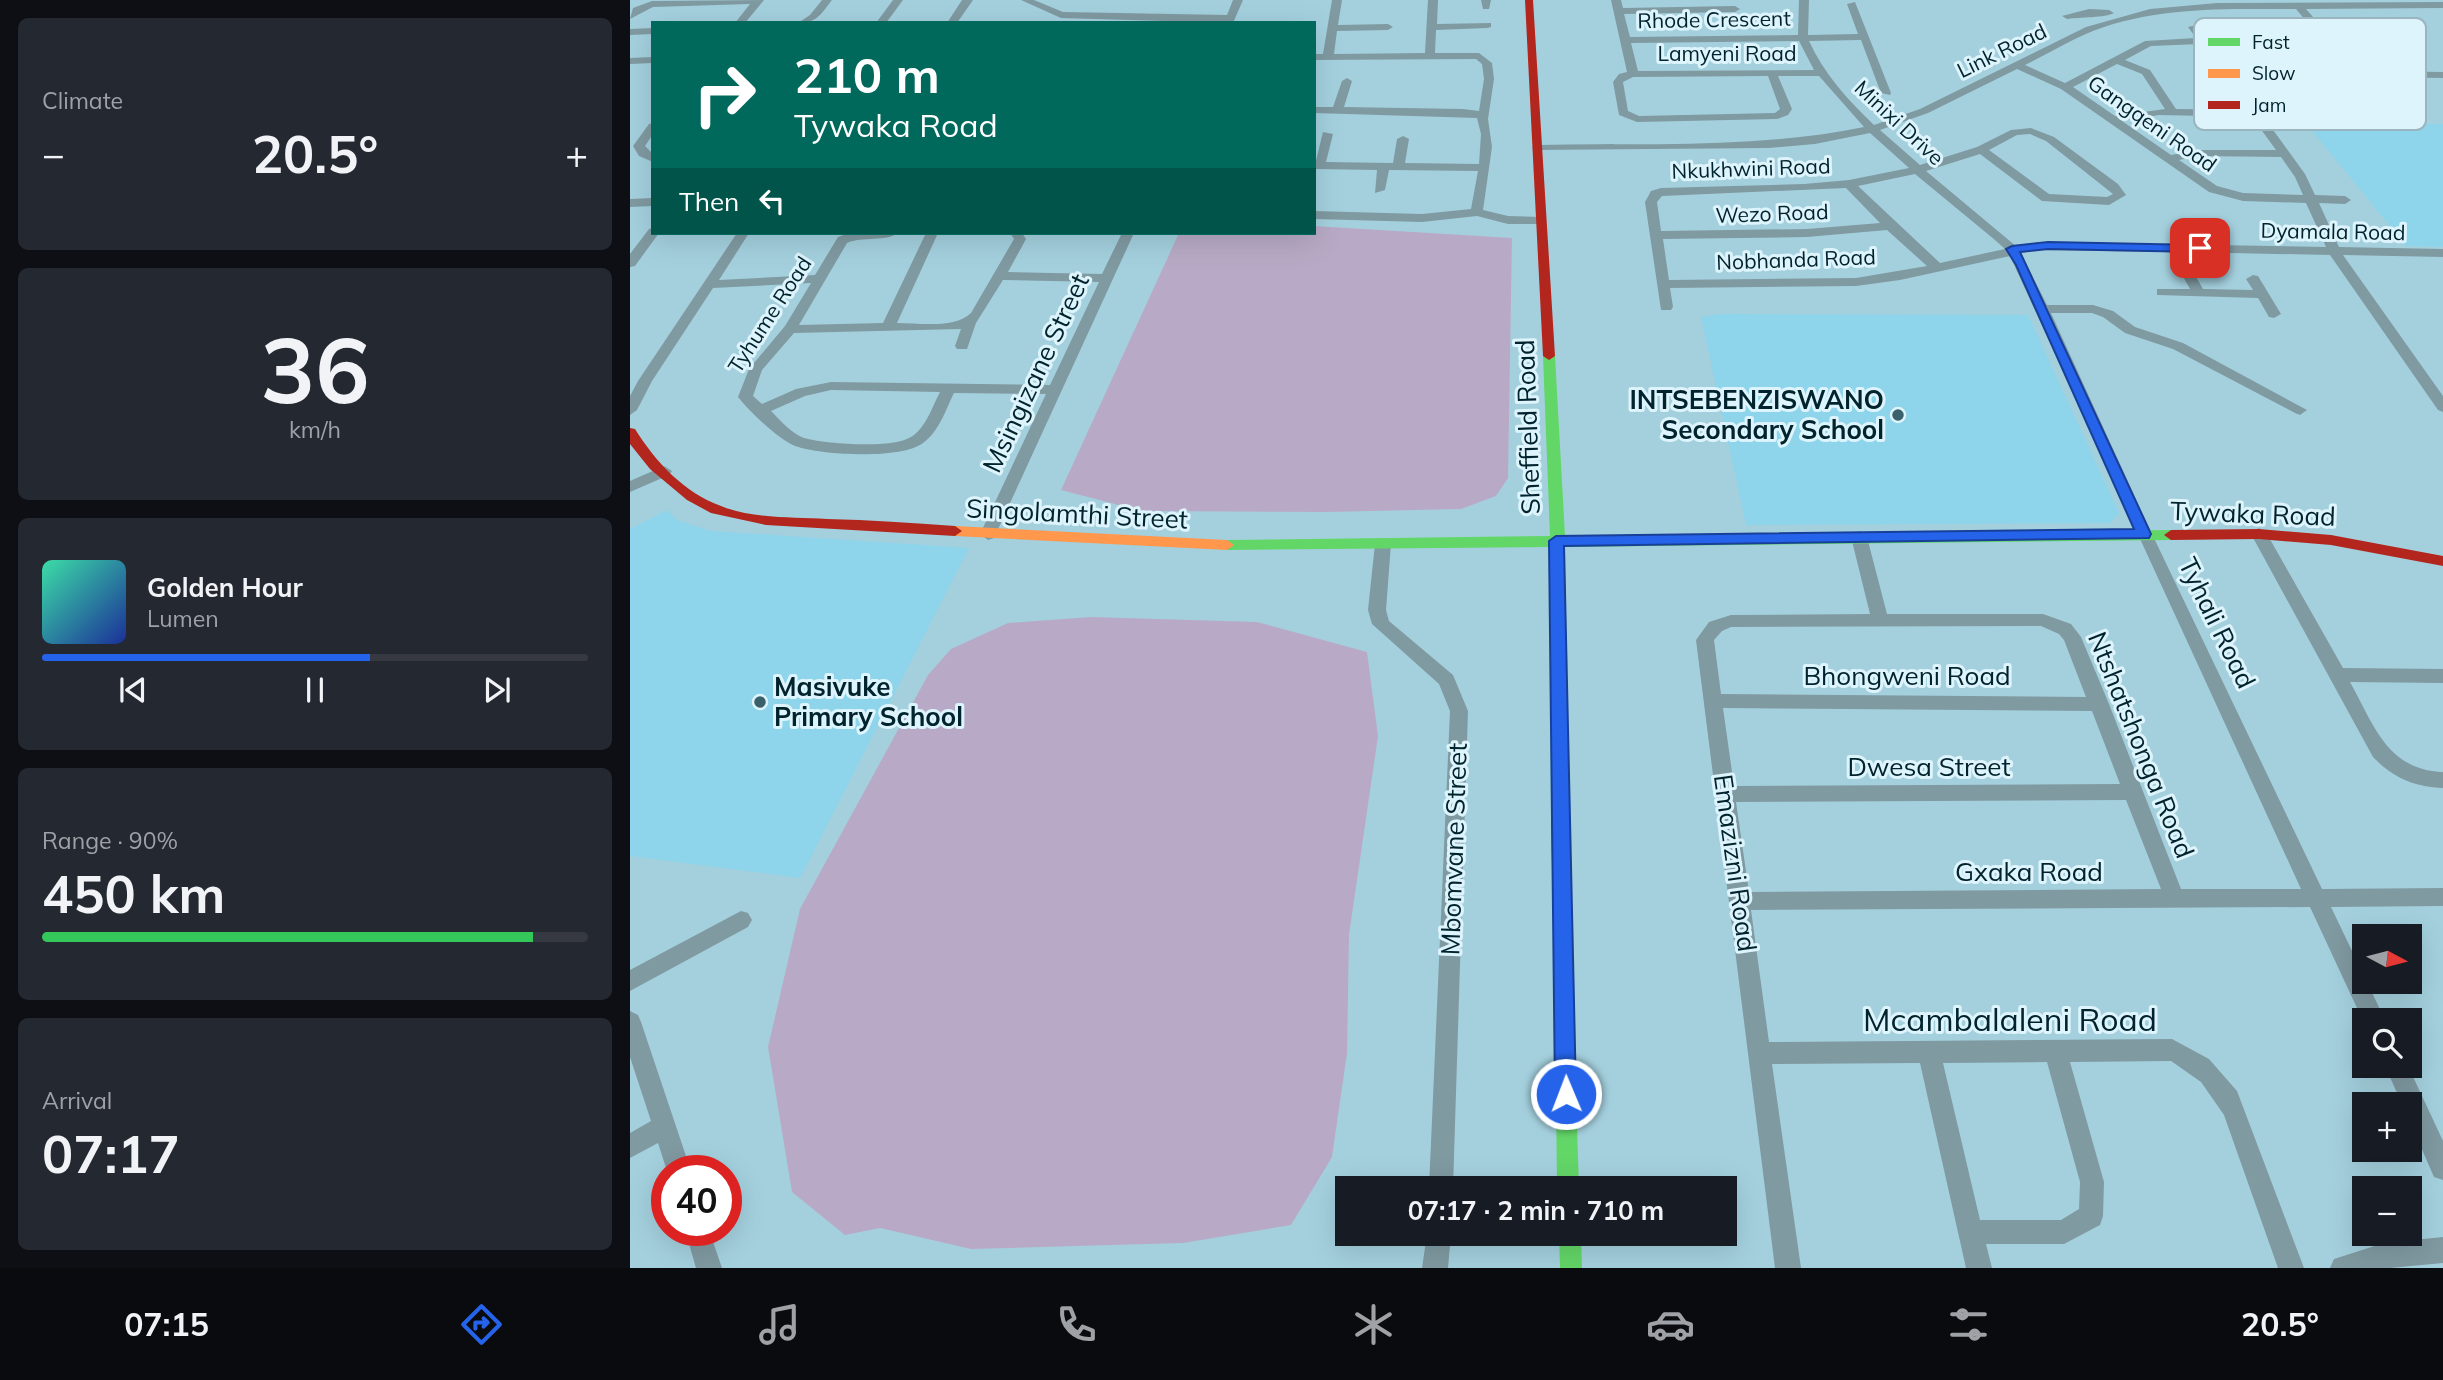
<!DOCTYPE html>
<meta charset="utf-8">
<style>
body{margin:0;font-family:Mulish,sans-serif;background:#242831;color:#f1f3f6;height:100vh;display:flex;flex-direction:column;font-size:26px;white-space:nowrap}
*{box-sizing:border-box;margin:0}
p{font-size:23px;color:#9ea1a6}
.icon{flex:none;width:38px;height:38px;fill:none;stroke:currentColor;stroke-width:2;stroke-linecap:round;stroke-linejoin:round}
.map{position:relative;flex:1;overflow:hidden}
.panel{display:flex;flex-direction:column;gap:18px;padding:18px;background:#0d0f14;width:630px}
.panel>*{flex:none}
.banner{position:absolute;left:21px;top:21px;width:665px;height:214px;border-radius:0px;box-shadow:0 7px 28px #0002;background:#00695c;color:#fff;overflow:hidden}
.needle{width:46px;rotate:97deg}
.tools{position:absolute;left:1722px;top:924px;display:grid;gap:14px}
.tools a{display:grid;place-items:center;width:70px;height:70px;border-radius:0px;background:#171b24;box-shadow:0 7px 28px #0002;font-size:35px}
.speed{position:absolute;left:21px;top:1155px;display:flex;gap:14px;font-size:35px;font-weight:700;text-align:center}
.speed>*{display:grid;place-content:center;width:91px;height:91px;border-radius:50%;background:#171b24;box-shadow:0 7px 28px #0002;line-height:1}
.speed .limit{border:10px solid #d22;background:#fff;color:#111}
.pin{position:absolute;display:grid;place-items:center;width:60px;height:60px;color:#fff;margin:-30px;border-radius:14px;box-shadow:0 4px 10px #0006}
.me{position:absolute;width:77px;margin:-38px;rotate:359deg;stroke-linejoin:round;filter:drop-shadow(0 0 5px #0008)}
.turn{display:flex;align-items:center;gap:24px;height:147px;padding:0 28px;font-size:32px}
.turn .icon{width:91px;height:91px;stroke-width:2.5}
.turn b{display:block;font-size:49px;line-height:60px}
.then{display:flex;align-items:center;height:66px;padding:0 28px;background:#0003;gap:14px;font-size:26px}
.big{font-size:52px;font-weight:700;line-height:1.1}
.panel .tile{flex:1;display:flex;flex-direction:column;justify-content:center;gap:10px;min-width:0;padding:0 24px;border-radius:10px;background:#242831}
.panel .dial{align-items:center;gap:0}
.dial b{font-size:91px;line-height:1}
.song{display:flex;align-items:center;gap:21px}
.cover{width:84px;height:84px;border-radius:10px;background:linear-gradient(135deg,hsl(160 70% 55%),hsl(230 70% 35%))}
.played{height:7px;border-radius:4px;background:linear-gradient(90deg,#2563eb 60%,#363941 60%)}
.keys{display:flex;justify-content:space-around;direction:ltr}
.heat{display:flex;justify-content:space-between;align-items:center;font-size:38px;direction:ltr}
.charge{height:10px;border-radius:5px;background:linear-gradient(90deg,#34c759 90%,#363941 0)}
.trip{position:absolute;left:705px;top:1176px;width:402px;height:70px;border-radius:0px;background:#171b24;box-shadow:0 7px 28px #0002;font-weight:700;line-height:70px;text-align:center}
.menu{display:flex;height:112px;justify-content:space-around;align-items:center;background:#090b0e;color:#9ea1a6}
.menu .icon{width:49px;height:49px}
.menu .on{color:#2563eb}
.menu b{font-size:32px;color:#f1f3f6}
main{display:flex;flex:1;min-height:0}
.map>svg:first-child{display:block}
.built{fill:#8ed4ea}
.green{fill:#b8aac6}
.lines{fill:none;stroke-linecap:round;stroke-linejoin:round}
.street{fill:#809aa2;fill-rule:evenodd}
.fast{fill:#63d668;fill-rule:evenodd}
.slow{fill:#ff974d;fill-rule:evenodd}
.jam{fill:#b3261e;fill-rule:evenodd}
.route{fill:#2563eb;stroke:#184099;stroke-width:2}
.poi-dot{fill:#39606b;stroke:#def4fc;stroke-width:2.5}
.labels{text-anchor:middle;stroke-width:6;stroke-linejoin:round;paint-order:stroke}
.far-street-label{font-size:21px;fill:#00232d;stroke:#def4fc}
.street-label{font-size:26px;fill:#00232d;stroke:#def4fc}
.poi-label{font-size:26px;font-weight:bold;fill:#00232d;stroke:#def4fc;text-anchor:end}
.near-street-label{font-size:32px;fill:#00232d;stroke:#def4fc}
.key{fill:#def4fc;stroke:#9bb5be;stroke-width:2}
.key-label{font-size:19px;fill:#00232d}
</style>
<main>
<section class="panel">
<div class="tile"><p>Climate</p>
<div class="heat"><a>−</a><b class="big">20.5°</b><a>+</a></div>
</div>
<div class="tile dial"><b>36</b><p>km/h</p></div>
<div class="tile">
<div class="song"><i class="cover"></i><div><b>Golden Hour</b><p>Lumen</p></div></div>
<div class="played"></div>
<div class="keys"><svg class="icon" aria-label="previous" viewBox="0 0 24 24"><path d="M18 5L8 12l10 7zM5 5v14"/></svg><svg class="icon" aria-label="pause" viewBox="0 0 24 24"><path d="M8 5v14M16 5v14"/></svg><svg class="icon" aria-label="next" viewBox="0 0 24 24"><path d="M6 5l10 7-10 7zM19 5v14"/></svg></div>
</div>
<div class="tile"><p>Range · 90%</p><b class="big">450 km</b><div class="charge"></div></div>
<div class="tile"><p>Arrival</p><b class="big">07:17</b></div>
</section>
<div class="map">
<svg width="1813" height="1268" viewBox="0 0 1813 1268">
<rect width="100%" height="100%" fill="#a4d0de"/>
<!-- built -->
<path class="built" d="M 1675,122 L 1813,124 L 1813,247 L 1776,246 Z
M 1089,314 L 1398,315 L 1489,513 L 1480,523 L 1116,525 L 1071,317 Z
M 37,510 L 47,520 L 81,531 L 339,548 L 170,878 L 0,856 L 0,529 Z"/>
<!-- green -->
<path class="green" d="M 684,226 L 882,238 L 878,478 L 866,496 L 831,509 L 696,512 L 512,511 L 431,490 L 549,233 L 684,233 Z
M 461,617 L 627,622 L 737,652 L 748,736 L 719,935 L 717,1053 L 702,1157 L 661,1225 L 553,1243 L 341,1249 L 250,1228 L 215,1235 L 162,1192 L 138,1047 L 170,909 L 298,675 L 321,649 L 378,623 Z"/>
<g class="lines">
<!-- street -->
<path class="street" d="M 134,0 L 115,23 L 105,23 L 120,4 L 23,7 L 0,19 L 3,8 L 22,1 Z
M 192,0 L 202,0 C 191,14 187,23 168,23 L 180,15 Z
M 263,0 L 273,0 L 256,23 L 246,23 Z
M 332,0 L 343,0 L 327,23 L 317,23 Z
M 391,0 L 404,0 L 433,12 L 597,15 L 603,0 L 613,0 L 603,23 L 431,18 Z
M 702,0 L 712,0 L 708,25 L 758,24 L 763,27 L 758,30 L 707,31 L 704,54 L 795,53 L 798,0 L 808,0 L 807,24 L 861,23 L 861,27 L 857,28 L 806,30 L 805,53 L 849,53 L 862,63 L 864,79 L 858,119 L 862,147 L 853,210 L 878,216 L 911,217 L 915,218 L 915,224 L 878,224 L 847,216 L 792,222 L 684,219 L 684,211 L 792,214 L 841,209 L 848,171 L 759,170 L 755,190 L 745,193 L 747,170 L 684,169 L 693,132 L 703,134 L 696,162 L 763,163 L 767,139 L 773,136 L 779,139 L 775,163 L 849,164 L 851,134 L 847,118 L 684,113 L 684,107 L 703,107 L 712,81 L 717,78 L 722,81 L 714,107 L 833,109 L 849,111 L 854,79 L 852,64 L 846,59 L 684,60 L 684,54 L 693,54 Z
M 851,0 L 861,0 L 859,9 L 853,9 Z
M 981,0 L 991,0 L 993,8 L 1105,6 L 1110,9 L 1105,12 L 994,14 L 1000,37 L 1168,35 L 1169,0 L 1179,0 L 1178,35 L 1228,34 L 1217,4 L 1225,2 L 1261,93 L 1260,95 L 1251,93 L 1231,40 L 1179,41 C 1194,74 1218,100 1244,125 L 1290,109 L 1456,27 L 1520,9 L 1587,3 L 1813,2 L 1813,8 L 1676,9 L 1705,42 L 1744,71 L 1813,72 L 1813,78 L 1745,77 L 1742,83 L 1717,93 L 1712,90 L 1713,88 L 1734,79 L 1735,75 L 1697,46 L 1666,9 C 1598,9 1527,6 1463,31 C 1440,40 1418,54 1395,65 L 1435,83 L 1515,41 L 1566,38 L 1558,27 L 1567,25 L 1675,174 L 1685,195 L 1715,196 L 1721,200 L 1715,204 L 1689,203 L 1709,247 L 1813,249 L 1813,257 L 1713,255 L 1813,396 L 1813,412 L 1808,410 L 1700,255 L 1552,252 L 1573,289 L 1623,290 L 1616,279 L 1623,275 L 1628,276 L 1651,314 L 1644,318 L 1639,317 L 1628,298 L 1527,295 L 1527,289 L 1560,289 L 1539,252 L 1408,250 L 1391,253 L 1417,305 L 1463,305 L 1483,311 L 1505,327 L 1553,343 L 1677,410 L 1670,415 L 1665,413 L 1543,349 L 1495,333 L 1473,317 L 1462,313 L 1421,313 L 1522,534 L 1692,889 L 1813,888 L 1813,906 L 1701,907 L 1734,976 L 1734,982 L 1737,982 L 1755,1020 L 1734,1020 L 1734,1023 L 1680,907 L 1121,910 L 1139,1042 L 1542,1039 L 1579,1059 L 1607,1091 L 1674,1268 L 1648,1268 L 1594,1115 L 1571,1082 L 1541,1061 L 1440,1062 L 1474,1182 L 1473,1216 L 1470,1225 L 1434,1244 L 1356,1244 L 1362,1268 L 1336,1268 L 1290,1063 L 1142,1064 L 1171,1268 L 1145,1268 L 1066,640 L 1079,622 L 1101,615 L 1240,614 L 1221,537 L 1229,531 L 1237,537 L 1257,614 L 1413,614 L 1441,624 L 1451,637 L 1479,704 L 1551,889 L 1671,889 L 1380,256 L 1270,280 L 1226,286 L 1040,288 L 1043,307 L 1041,310 L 1031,310 L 1015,202 L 1021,191 L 1031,188 L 1174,184 L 1219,180 L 1279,168 L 1240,133 L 1185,144 L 1139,148 L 904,150 L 902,148 L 908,145 C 1017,143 1127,149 1234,127 L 1189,76 L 1148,76 L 1162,109 L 1158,115 L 1147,119 L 1007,122 L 989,115 L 983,82 L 989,74 L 997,72 ZM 1169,41 L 1184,70 L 1008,71 L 1001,43 ZM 1570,44 L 1618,110 L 1546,109 L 1520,70 L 1495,60 L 1521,46 ZM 1487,64 L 1512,74 L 1535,109 L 1485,116 L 1443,87 ZM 1387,69 L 1431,89 L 1579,192 L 1613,201 L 1676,203 L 1696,247 L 1408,242 L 1387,247 L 1296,171 L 1350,154 L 1412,201 L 1479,205 L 1496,195 L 1488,184 L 1424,137 L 1401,128 L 1381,130 L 1347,147 L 1290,165 L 1250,130 L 1298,113 ZM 1138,76 L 1150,109 L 1145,113 L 1009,116 L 998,111 L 993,82 L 1003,77 ZM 1529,115 L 1622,117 L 1646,150 L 1569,150 L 1541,155 L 1492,121 ZM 1400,134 L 1416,141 L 1483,194 L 1477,197 L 1419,194 L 1359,150 L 1387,135 ZM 1569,156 L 1651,157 L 1665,177 L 1673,195 L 1613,193 L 1587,186 L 1549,160 ZM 1285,174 L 1365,240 L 1375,249 L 1310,263 L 1228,186 ZM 1216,188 L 1250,223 L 1177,229 L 1031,231 L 1027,202 L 1032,196 ZM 1257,230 L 1297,266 L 1226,278 L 1039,280 L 1033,239 L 1177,237 ZM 1411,626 L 1429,634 L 1434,640 L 1456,697 L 1091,694 L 1084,640 L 1092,631 L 1101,627 ZM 1093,708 L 1462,711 L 1490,784 L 1104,786 ZM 1496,800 L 1531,889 L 1119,892 L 1106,802 ZM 1417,1062 L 1450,1182 L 1449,1209 L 1431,1220 L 1350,1220 L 1313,1063 Z
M 1459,9 L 1479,10 L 1484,13 C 1476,18 1449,17 1437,19 L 1432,16 Z
M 23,28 L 23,34 L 0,35 L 0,29 Z
M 23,57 L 23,63 L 0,64 L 0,58 Z
M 23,123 L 23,134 L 15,146 L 23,154 L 23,162 L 9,156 L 3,146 L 19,124 Z
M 23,198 L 23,206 L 0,207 L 0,199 Z
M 23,228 L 23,233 L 29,233 L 5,266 L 0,267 L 0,254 L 19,229 Z
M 107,233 L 119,233 L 89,280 L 185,275 L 208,237 L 219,233 L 268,233 C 256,242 232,236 217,243 L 169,325 L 253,323 L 296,233 L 308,233 L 267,323 C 289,323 325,329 341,313 L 384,239 L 380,233 L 392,233 L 396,239 L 378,272 L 472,274 L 492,233 L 504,233 L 364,538 L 358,540 L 350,534 L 416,394 L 324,393 C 316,409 309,432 293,443 C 271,460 190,455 165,446 C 149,440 118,410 108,397 L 119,369 L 155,326 L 181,283 L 83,288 L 22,381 L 7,410 L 0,415 L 0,396 L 8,381 ZM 373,280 L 469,282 L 420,385 L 201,382 L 166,389 L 132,404 L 123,396 L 132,370 L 164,333 L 331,329 L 325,346 L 327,349 L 337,349 L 346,323 ZM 201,390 L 310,392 C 302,407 296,428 281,437 C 262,449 196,444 174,438 C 162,434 150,420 141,411 L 175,396 Z
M 34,466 L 42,471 L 39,475 L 0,492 L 0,481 Z
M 1629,528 L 1637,534 L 1713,668 L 1813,669 L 1813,683 L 1720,682 C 1744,725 1757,770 1813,772 L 1813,788 C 1785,787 1763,778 1743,757 L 1621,534 Z
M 753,538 L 761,544 L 756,610 L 759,621 L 823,675 L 838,711 L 823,1188 L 799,1188 L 820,711 L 809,684 L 742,624 L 738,610 L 745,544 Z
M 111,911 L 118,913 L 122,920 L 118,927 L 0,991 L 0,970 Z
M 0,1011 L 8,1015 L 11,1022 L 61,1171 L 37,1171 L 28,1143 L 0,1158 L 0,1133 L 21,1121 L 0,1057 Z
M 1755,1066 L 1778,1066 L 1813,1141 L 1813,1180 L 1804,1177 L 1780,1122 L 1780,1104 L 1772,1104 Z
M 55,1230 L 79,1230 L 92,1268 L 66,1268 Z
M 797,1234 L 821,1234 L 818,1268 L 792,1268 Z
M 1813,1237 L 1813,1263 L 1760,1268 L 1700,1268 L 1704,1259 L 1754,1243 Z"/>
<!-- fast -->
<path class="fast" d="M 919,352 L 925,356 L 935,536 L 1541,530 L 1548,535 L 1541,540 L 935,547 L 939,806 L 936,811 L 930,813 L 924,811 L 921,806 L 920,547 L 597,550 L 590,545 L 597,540 L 920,536 L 913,356 Z
M 936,1086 L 943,1089 L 946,1096 L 949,1188 L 927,1188 L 926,1096 L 929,1089 Z
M 929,1234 L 951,1234 L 952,1268 L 930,1268 Z"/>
<!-- slow -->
<path class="slow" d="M 325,526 L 597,540 L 604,545 L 597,550 L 325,536 L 318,531 Z"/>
<!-- jam -->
<path class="jam" d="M 895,0 L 903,0 L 925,356 L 919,360 L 913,356 Z
M 0,428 L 5,429 C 25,461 54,493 91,506 C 123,519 163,517 197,519 C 240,520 282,523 325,526 L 332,531 L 325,536 L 136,525 L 81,513 L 57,500 L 20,469 L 0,444 Z
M 1629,529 L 1701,535 L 1813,556 L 1813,566 L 1701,545 L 1629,539 L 1541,540 L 1534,535 L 1541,530 Z
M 930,799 L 936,801 L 939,806 L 946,1096 L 943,1103 L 936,1106 L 929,1103 L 926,1096 L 921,806 L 924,801 Z"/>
</g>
<!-- route -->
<path class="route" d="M 1418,242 L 1570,245 L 1575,248 L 1570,252 L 1418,249 L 1390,252 L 1521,534 L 1519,538 L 934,546 L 946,1094 L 943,1101 L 936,1104 L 928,1101 L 925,1094 L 919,541 L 926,536 L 1504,529 L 1386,265 L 1376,249 L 1382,246 Z"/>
<!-- markers -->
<g class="poi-dot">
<circle cx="1268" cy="415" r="7"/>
<circle cx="130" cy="702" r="7"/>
</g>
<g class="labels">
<!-- far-street labels -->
<g class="far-street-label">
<text transform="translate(1084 20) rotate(-1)" y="7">Rhode Crescent</text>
<text transform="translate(1372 51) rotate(-26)" y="7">Link Road</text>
<text x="1097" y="61">Lamyeni Road</text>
<text transform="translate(1269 123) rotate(43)" y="7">Minixi Drive</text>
<text transform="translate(1522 124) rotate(35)" y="7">Gangqeni Road</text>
<text transform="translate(1121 169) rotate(-2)" y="7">Nkukhwini Road</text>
<text transform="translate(1142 214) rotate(-2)" y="7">Wezo Road</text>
<text transform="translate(1703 232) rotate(1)" y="7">Dyamala Road</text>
<text transform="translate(1166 260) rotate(-2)" y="7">Nobhanda Road</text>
<text transform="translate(140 315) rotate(-57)" y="7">Tyhume Road</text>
</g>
<!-- street labels -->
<g class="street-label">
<text transform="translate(406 373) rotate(-65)" y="9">Msingizane Street</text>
<text transform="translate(898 427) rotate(-92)" y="9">Sheffield Road</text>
<text transform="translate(447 514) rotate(3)" y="9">Singolamthi Street</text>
<text transform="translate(1623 514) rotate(2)" y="9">Tywaka Road</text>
<text transform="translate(1587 623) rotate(64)" y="9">Tyhali Road</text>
<text x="1277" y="685">Bhongweni Road</text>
<text transform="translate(1511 745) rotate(68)" y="9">Ntshatshonga Road</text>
<text x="1299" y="776">Dwesa Street</text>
<text transform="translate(824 849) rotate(-88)" y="9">Mbomvane Street</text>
<text transform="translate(1105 863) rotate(82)" y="9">Emazizni Road</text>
<text x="1399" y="881">Gxaka Road</text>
</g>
<!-- poi labels -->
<g class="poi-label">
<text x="1254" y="409">INTSEBENZISWANO<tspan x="1254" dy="30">Secondary School</tspan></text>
<text x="144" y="696" text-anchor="start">Masivuke<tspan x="144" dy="30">Primary School</tspan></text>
</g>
<!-- near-street labels -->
<g class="near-street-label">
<text x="1380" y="1031">Mcambalaleni Road</text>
</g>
</g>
<!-- legend -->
<rect x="1564" y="18" width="232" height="112" rx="10" class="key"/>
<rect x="1578" y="38" width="32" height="8" fill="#63d668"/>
<rect x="1578" y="69" width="32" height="9" fill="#ff974d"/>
<rect x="1578" y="101" width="32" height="8" fill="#b3261e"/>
<g class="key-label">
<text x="1622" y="49">Fast</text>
<text x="1622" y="80">Slow</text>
<text x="1622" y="112">Jam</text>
</g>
</svg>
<div class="tools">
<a><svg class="needle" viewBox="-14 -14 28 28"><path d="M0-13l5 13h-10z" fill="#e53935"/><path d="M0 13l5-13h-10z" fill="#9ea1a6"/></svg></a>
<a><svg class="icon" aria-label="search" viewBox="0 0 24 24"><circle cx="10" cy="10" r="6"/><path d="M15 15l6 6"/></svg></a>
<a>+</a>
<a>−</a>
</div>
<div class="speed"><div class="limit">40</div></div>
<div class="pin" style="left:1570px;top:248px;background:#d93025"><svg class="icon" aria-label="arrive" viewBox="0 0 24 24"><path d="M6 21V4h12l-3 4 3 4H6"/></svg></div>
<svg class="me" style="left:936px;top:1094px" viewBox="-20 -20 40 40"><circle r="17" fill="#2563eb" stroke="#fff" stroke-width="3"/><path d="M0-11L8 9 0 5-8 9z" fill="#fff"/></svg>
<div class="trip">07:17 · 2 min · 710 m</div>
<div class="banner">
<div class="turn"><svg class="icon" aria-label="right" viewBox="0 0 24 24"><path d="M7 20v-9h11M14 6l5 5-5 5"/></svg><div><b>210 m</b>Tywaka Road</div></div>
<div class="then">Then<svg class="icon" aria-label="left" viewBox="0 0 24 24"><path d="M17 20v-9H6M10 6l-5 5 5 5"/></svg></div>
</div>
</div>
</main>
<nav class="menu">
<b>07:15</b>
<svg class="icon on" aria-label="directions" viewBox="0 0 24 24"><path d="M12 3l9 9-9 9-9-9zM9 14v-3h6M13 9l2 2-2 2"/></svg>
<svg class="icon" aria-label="music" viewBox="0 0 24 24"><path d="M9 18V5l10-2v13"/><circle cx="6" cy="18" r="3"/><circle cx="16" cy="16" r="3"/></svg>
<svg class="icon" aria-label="phone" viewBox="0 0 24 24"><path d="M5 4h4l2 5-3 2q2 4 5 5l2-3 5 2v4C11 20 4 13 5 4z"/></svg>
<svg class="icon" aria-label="climate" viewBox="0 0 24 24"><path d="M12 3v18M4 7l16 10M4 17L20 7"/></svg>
<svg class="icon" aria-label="car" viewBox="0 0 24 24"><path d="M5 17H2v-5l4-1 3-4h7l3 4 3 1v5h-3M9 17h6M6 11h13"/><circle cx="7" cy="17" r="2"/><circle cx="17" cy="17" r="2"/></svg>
<svg class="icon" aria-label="filters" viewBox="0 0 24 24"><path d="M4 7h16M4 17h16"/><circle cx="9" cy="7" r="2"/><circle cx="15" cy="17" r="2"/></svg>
<b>20.5°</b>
</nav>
